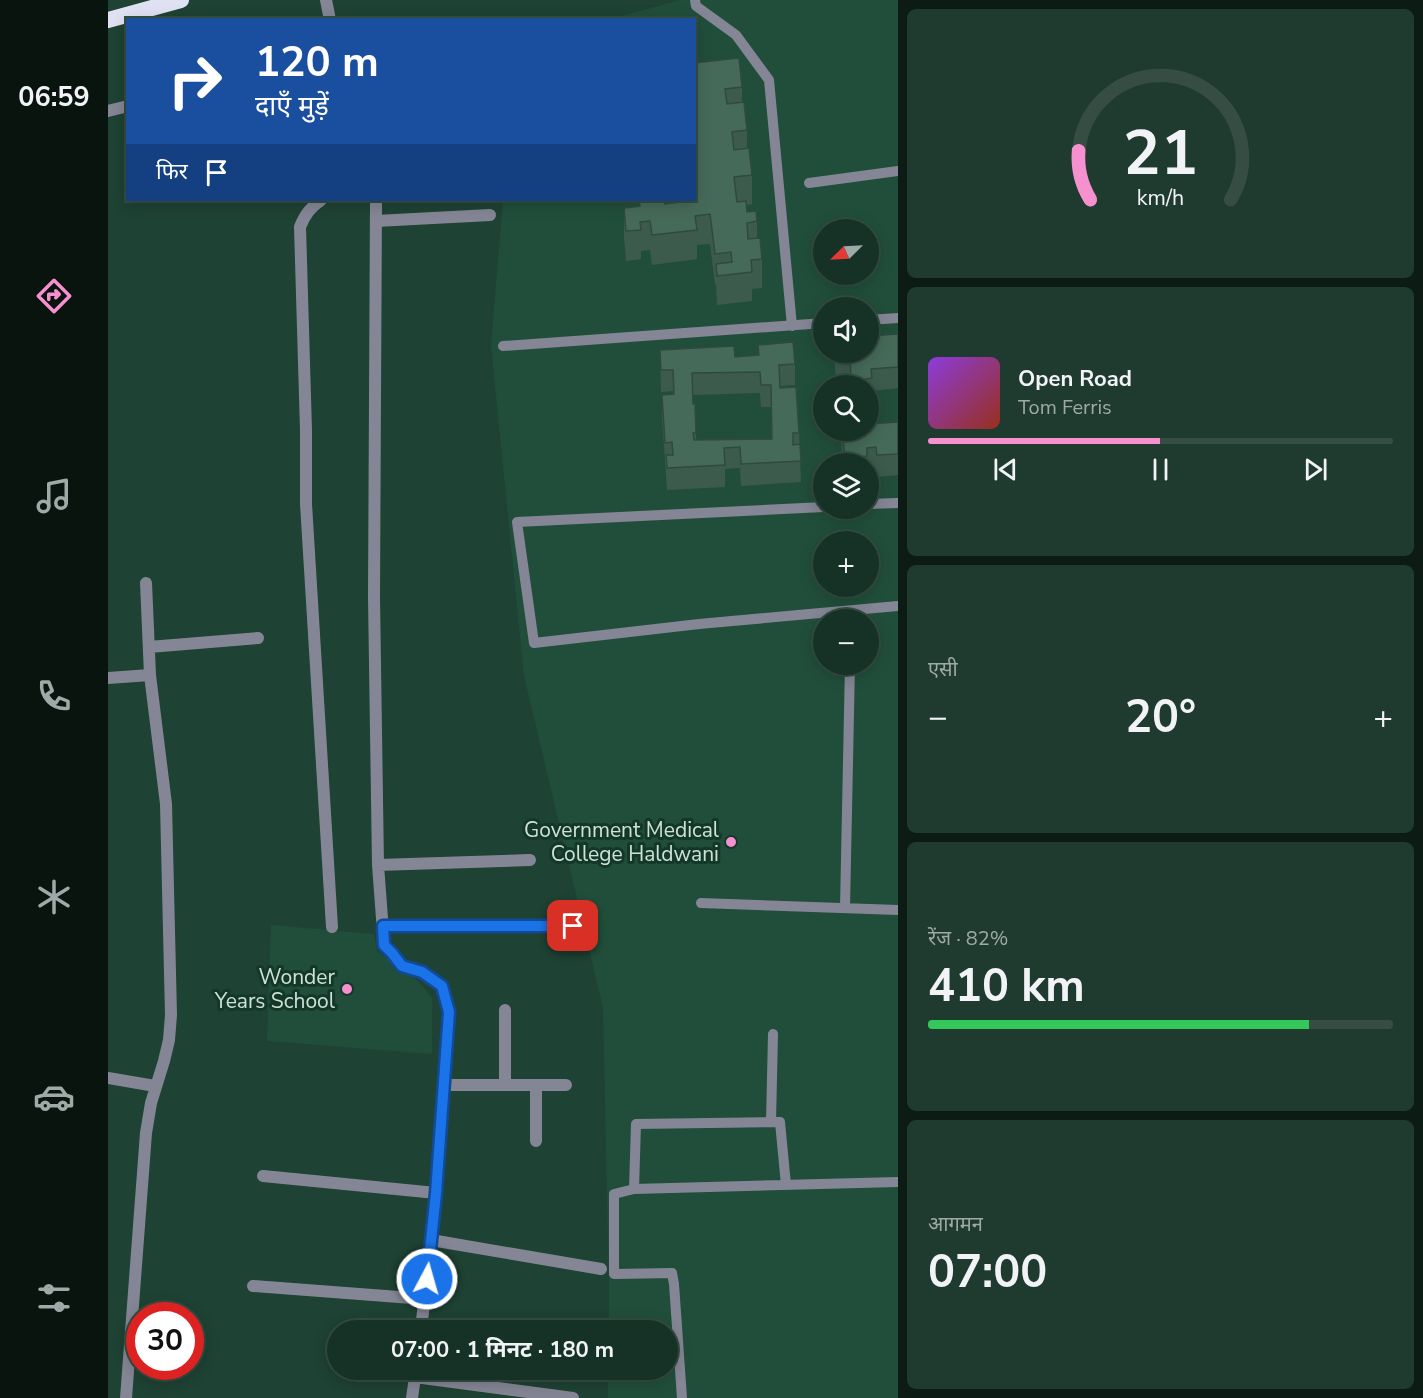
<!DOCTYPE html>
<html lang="hi">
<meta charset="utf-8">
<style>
body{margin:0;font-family:"Nunito Sans","Noto Sans Devanagari",sans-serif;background:#1f3a2e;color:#f1f3f6;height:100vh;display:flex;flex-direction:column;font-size:22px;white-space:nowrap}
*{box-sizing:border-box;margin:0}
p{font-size:20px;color:#9eaaa7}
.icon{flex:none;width:33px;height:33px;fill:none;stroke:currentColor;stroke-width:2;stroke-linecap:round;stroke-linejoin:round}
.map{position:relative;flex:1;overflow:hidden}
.details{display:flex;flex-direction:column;gap:9px;padding:9px;background:#0c1c15;width:525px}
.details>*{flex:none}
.top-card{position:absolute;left:18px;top:18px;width:570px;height:183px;border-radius:0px;box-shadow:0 3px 15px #0003,0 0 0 2px #354d43;background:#1a4fa0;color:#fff;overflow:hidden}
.needle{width:39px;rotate:246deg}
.fabs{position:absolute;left:705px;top:219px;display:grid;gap:12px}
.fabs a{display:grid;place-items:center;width:66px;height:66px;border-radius:50%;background:#163226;box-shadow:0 3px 15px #0003,0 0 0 2px #354d43;font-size:30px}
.speed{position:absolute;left:18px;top:1302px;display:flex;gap:12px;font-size:30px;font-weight:700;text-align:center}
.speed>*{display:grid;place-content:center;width:78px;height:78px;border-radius:50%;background:#163226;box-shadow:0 3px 15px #0003,0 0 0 2px #354d43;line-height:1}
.speed .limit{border:9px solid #d22;background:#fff;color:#111}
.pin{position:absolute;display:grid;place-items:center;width:51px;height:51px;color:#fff;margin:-26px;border-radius:12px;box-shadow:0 3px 9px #0006}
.me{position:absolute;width:66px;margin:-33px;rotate:6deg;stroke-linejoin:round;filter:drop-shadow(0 0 4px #0008)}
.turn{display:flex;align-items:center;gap:21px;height:126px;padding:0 30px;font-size:27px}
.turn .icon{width:78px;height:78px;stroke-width:2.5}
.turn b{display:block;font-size:42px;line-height:51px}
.then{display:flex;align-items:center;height:57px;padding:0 30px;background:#0003;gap:12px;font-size:22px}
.big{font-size:45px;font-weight:700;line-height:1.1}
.details .widget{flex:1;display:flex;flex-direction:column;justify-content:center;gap:9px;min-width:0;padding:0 21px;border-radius:9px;background:#1f3a2e}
.details .dial{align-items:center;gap:0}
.dial svg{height:156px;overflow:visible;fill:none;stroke:#354d43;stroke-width:7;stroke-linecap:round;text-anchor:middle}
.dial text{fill:#f1f3f6;stroke:none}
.song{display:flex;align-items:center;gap:18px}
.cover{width:72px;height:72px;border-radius:9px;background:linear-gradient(135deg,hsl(270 70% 55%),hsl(10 70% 35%))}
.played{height:6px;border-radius:3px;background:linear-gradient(90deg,#f690cf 50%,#354d43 50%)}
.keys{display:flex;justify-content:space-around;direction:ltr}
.heat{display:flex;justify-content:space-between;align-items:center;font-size:33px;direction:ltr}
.charge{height:9px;border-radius:4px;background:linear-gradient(90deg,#34c759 82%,#354d43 0)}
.trip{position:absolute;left:219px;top:1320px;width:351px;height:60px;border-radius:30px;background:#163226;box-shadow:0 3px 15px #0003,0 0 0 2px #354d43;font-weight:700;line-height:60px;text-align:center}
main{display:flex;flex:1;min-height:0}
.tab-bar{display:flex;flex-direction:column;width:108px;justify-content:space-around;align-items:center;background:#09140f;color:#9eaaa7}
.tab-bar .icon{width:42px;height:42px}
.tab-bar .selected{color:#f690cf}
.tab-bar b{font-size:27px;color:#f1f3f6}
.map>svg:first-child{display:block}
.built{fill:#214e3b;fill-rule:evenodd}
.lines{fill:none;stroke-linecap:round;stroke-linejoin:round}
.service{stroke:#858695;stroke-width:10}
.minor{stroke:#858695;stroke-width:12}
.trunk{stroke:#e0e2f4;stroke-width:16}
.wall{fill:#3c5b4d;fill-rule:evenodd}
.building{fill:#466a59;stroke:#314a3e;stroke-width:1.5;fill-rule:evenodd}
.route-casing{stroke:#114b97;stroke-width:15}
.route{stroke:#1a73e8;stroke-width:10}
.poi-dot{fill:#f690cf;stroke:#133829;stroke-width:2}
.labels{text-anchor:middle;stroke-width:6;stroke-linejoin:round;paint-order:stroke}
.poi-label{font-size:21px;fill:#cee1d7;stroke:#133829;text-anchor:end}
</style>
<main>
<nav class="tab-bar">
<b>06:59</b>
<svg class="icon selected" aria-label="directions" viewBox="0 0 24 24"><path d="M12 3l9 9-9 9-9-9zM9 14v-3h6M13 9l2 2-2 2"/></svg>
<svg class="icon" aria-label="music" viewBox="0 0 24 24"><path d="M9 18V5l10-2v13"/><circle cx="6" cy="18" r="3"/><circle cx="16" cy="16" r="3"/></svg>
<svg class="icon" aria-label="phone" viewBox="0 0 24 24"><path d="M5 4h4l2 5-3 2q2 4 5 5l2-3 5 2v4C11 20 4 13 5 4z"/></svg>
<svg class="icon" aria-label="climate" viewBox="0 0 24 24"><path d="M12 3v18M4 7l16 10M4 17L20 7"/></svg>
<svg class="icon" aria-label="car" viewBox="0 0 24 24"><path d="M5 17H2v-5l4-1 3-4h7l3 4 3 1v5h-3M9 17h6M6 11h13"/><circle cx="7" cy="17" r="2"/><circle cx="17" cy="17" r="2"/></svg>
<svg class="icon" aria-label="filters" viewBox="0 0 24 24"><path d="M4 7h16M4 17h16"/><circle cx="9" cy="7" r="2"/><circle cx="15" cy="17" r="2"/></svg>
</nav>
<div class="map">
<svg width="790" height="1398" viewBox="0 0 790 1398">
<rect width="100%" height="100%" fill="#1e4233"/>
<!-- built -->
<path class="built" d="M 573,0 L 790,0 L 790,1398 L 500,1398 L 500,1370 L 560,1370 L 560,1330 L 501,1330 L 501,1288 L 495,1008 L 416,676 L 383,345 L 395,200 L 586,200 L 586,20 L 502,19 ZM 716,230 L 760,230 L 760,274 L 716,274 ZM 716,308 L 760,308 L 760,352 L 716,352 ZM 716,386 L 760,386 L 760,430 L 716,430 ZM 716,464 L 760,464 L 760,508 L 716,508 ZM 716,542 L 760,542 L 760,586 L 716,586 ZM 716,620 L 760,620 L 760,664 L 716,664 Z
M 163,925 L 266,934 L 269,951 L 310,981 L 324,998 L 324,1054 L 159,1041 Z"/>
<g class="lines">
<!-- service -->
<path class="service" d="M 587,0 L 588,6 L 628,35 L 661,80 L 684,326
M 701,183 L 790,171
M 760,320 L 790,318
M 395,346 L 716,323
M 760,504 L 790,503
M 716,507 L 409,522 L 426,643 L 591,624 L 790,606
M 593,903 L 790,910
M 737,908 L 742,664
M 663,1122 L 665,1034
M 526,1189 L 528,1124 L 672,1122 L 678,1185
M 574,1398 L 566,1284 L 564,1273 L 506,1274 L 506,1194 L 526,1189 L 790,1182"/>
<!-- minor -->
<path class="minor" d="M 218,0 L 222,20
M 0,111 L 20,106
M 213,200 C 203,207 197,214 192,227 L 198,430 L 198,504 L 224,927
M 268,200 L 266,597 L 270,865 L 276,945 L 294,966 L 314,972 L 334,986 L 341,1012 L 328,1193 L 313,1330
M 268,221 L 382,215
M 41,647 L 150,638
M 0,678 L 42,675
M 270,865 L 422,860
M 275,926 L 465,926
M 397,1010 L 397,1085
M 0,1078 L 47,1086
M 336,1085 L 458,1085
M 428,1141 L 428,1085
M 155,1176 L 328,1193
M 323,1240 L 493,1269
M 145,1286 L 317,1299
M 307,1377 L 465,1398
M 18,1398 L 38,1133 L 43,1103 L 56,1061 L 61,1040 L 63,1015 L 58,804 L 42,675 L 38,583
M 304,1398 L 308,1370"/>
<!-- trunk -->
<path class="trunk" d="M 0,20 L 73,0"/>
</g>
<!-- wall -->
<path class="wall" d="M 586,63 L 634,87 L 634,103 L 639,130 L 639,148 L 644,175 L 644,204 L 638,205 L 639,212 L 649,221 L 649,238 L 654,259 L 654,288 L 644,289 L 644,301 L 609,305 L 608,284 L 607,284 L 602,244 L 589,245 L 589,259 L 544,265 L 542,250 L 533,251 L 533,259 L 518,261 L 516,237 L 516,208 L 531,206 L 531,200 L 557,204 L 570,203 L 570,200 L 586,200 Z
M 790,334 L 790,388 L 764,391 L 767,424 L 790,422 L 790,475 L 769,477 L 768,469 L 760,470 L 760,464 L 735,464 L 732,430 L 760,430 L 760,386 L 730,386 L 730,382 L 728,382 L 726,352 L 760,352 Z
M 650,345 L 687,364 L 687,385 L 672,386 L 691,433 L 693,482 L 633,486 L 632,468 L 617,469 L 617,487 L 559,490 L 554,417 L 554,395 L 565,394 L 565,391 L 553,392 L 552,350 L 627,357 L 650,356 ZM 652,393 L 653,407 L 663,407 L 663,439 L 588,440 L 587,404 L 585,404 L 585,395 Z"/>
<!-- building -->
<path class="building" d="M 631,58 L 634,87 L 617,89 L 619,104 L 636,102 L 639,130 L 624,132 L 626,150 L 641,148 L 644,175 L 626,177 L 629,202 L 638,201 L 639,212 L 648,211 L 649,221 L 639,223 L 640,239 L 652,238 L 654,259 L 643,260 L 644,272 L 609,276 L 608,264 L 624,262 L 623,252 L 607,254 L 602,214 L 587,216 L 589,230 L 544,235 L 542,221 L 532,222 L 533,230 L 518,231 L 516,208 L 532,206 L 531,200 L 556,200 L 557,204 L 571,202 L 571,200 L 586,200 L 586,188 L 588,188 L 586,172 L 586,125 L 589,124 L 586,98 L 586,63 Z
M 790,334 L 790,367 L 763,369 L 764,378 L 758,379 L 758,386 L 730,386 L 730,380 L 743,379 L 742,359 L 728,361 L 727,352 L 760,352 L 760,336 Z
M 685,342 L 687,364 L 671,365 L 672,388 L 688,387 L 691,433 L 685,433 L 685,445 L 692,444 L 693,461 L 633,464 L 632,447 L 616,448 L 617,465 L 559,468 L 558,455 L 565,455 L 564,442 L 557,443 L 554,395 L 566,394 L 565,370 L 553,370 L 552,350 L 626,346 L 627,357 L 651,355 L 650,345 ZM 652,372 L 653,385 L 663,385 L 664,439 L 586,440 L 585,433 L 588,433 L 587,404 L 585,404 L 584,373 Z
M 760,391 L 764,391 L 767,418 L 760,419 Z
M 790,422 L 790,454 L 769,455 L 768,447 L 759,448 L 759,456 L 737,458 L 734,430 L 760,430 L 760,424 Z"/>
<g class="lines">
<!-- route casing -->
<g class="route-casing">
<path id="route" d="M 319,1279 L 328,1193 L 341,1012 L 334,986 L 314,972 L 294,966 L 284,953 L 276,945 L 275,926 L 465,926"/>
</g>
<!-- route -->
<use href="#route" class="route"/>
</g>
<!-- markers -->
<g class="poi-dot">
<circle cx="623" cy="842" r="6"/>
<circle cx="239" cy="989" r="6"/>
</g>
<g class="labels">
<!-- poi labels -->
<g class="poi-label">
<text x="611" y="837">Government Medical<tspan x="611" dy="24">College Haldwani</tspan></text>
<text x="227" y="984">Wonder<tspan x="227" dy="24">Years School</tspan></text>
</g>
</g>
</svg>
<div class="fabs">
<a><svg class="needle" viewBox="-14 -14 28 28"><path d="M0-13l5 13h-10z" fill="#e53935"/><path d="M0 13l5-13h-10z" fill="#9eaaa7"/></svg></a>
<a><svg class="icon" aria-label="sound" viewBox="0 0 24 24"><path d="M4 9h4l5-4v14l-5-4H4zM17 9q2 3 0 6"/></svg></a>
<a><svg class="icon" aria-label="search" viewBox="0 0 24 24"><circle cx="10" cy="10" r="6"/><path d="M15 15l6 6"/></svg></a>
<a><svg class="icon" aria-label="layers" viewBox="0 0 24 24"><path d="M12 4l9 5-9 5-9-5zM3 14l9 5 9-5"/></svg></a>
<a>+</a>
<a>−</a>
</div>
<div class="speed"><div class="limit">30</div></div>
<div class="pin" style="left:465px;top:926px;background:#d93025"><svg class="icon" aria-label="arrive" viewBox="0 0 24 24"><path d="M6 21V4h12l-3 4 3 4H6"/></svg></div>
<svg class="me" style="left:319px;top:1279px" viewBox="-20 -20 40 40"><circle r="17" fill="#1a73e8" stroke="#fff" stroke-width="3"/><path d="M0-11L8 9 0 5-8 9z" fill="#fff"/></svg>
<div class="trip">07:00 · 1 मिनट · 180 m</div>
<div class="top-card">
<div class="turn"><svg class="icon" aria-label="right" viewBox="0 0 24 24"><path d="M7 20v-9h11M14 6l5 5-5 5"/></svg><div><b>120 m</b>दाएँ मुड़ें</div></div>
<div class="then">फिर<svg class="icon" aria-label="arrive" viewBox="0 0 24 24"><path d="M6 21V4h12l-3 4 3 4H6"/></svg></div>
</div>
</div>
<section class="details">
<div class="widget dial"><svg viewBox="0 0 100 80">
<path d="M14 69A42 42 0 1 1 86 69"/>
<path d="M14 69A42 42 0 0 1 8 44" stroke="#f690cf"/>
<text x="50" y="56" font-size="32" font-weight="700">21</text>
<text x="50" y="72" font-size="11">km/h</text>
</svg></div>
<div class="widget">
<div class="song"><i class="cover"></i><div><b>Open Road</b><p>Tom Ferris</p></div></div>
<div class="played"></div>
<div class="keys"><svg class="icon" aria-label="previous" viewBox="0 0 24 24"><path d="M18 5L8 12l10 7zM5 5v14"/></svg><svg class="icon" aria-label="pause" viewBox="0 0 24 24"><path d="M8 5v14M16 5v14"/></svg><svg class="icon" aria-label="next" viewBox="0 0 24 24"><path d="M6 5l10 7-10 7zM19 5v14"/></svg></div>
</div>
<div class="widget"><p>एसी</p>
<div class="heat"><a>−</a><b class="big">20°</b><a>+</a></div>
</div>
<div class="widget"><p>रेंज · 82%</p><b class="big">410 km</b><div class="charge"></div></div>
<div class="widget"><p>आगमन</p><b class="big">07:00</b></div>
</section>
</main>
